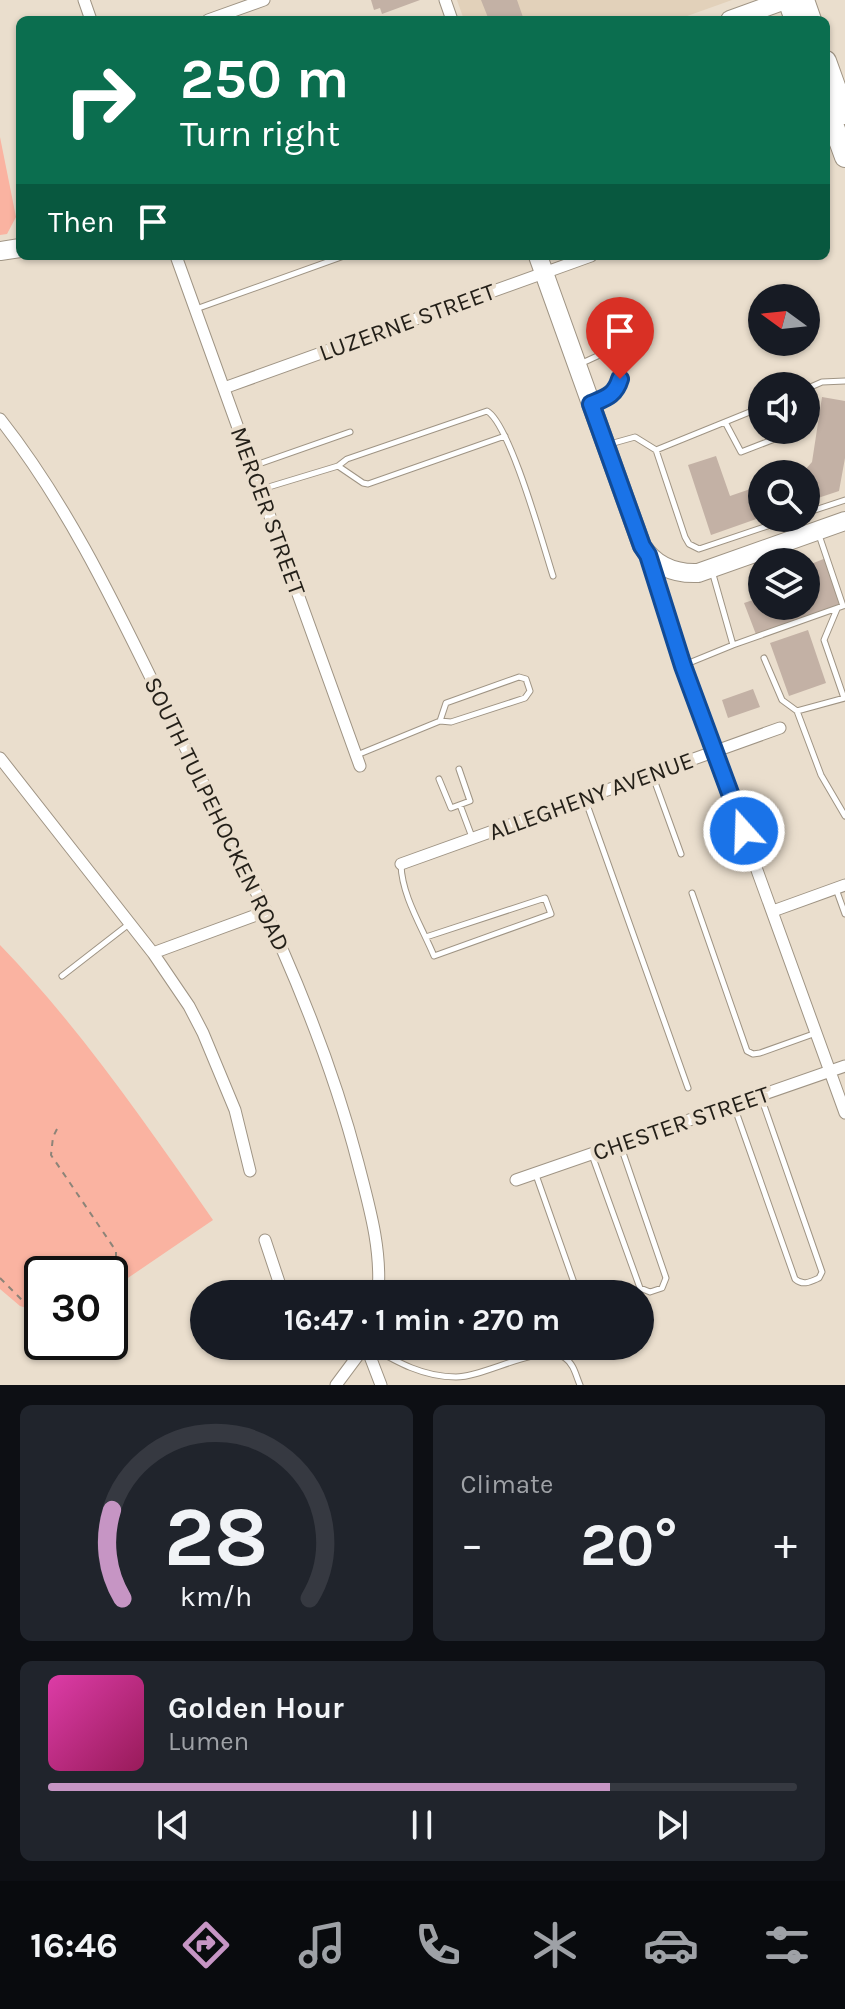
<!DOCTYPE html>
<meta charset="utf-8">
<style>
body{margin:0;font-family:Karla,sans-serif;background:#20242c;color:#f1f3f6;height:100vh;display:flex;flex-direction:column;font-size:30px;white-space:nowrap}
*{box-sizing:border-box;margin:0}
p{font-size:26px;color:#9ea1a6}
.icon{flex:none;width:44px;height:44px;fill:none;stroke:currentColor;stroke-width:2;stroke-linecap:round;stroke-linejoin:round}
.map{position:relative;height:1385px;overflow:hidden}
.panel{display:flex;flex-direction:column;gap:20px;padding:20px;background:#0d0f14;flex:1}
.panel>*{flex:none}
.guide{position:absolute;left:16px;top:16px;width:814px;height:244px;border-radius:12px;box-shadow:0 2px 6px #0004;background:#0b6e4f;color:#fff;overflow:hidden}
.needle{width:52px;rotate:285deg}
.fabs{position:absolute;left:748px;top:284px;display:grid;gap:16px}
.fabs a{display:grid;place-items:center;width:72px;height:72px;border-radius:50%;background:#171b24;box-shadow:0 2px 6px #0004;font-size:40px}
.speed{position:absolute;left:24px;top:1256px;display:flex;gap:16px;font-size:40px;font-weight:700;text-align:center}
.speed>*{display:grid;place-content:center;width:104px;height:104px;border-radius:50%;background:#171b24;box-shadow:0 2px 6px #0004;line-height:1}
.speed .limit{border:4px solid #111;border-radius:12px;background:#fff;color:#111}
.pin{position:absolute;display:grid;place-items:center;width:68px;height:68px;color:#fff;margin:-82px -34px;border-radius:50% 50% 50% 0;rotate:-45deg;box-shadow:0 0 8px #0007}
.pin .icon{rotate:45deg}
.me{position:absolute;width:88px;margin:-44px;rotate:340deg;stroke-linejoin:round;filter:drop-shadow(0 0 6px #0008)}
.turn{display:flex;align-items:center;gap:28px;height:168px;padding:0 32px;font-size:36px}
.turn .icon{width:104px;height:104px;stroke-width:2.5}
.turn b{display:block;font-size:56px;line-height:68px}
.then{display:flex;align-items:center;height:76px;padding:0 32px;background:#0003;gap:16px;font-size:30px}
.big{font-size:60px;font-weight:700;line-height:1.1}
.panel .card{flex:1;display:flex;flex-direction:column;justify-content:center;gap:12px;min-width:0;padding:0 28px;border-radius:12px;background:#20242c}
.panel .dial{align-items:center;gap:0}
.dial svg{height:208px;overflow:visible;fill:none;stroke:#363941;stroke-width:7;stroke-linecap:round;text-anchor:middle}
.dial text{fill:#f1f3f6;stroke:none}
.song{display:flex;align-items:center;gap:24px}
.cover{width:96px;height:96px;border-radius:12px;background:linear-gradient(135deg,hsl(320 70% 55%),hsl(330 70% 35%))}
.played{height:8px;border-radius:4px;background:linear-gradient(90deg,#c695c4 75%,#363941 75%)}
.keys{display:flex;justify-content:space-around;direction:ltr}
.heat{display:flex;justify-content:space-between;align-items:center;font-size:44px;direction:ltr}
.panel .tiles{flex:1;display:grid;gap:20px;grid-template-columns:1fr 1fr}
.card:last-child{grid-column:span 2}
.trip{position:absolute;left:190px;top:1280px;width:464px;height:80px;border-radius:40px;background:#171b24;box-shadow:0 2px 6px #0004;font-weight:700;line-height:80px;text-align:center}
.menu{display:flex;height:128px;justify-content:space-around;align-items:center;background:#090b0e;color:#9ea1a6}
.menu .icon{width:56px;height:56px}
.menu .on{color:#c695c4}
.menu b{font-size:36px;color:#f1f3f6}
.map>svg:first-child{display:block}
.built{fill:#e2d1ba}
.green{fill:#fab3a1}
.building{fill:#c3b1a5}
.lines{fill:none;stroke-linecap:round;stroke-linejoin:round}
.service-casing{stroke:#9f9484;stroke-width:7}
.minor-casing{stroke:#9f9484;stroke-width:13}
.primary-casing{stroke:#9f9484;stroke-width:20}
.motorway-casing{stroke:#9f9484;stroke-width:22}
.path{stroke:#8d8478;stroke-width:2;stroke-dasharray:6 6;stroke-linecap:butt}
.service{stroke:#fff;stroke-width:5}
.minor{stroke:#fff;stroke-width:11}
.primary{stroke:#fff;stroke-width:18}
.motorway{stroke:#fff;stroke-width:20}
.route-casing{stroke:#114b97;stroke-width:20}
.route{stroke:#1a73e8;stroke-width:14}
.labels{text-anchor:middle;stroke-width:8;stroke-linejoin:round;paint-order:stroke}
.street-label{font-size:24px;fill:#231f18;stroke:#eadecd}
</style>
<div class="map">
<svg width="845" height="1385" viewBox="0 0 845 1385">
<rect width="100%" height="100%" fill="#eadecd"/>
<!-- built -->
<path class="built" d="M 457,0 L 732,0 L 676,20 L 464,20 Z"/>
<!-- green -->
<path class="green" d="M 0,137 L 16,217 L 7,234 L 0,235 Z
M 0,945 C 81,1029 146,1124 213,1220 L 122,1282 L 110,1286 L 110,1274 L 42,1274 L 42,1313 L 20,1306 L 0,1289 Z"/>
<!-- building -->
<path class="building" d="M 371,0 L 420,0 L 382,14 L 380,8 L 374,10 Z
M 481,0 L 517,0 L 524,20 L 489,20 Z
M 822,397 L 845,401 L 845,458 L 839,491 L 806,502 L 806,474 L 796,473 L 804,471 L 812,462 Z
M 716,456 L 730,496 L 762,485 L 762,517 L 711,535 L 688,465 Z
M 826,558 L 841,605 L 757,637 L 744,603 L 762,597 L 762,606 L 806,606 L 806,566 Z
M 808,630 L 826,683 L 789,696 L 770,643 Z
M 753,689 L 760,707 L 728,718 L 722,700 Z"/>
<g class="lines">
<!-- service casing -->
<g class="service-casing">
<path id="service" d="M 196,309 L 344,256
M 580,364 L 606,352 C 621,358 625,381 613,393 C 609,398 602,399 595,402
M 806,389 L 822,382 L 845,381
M 725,422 L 741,452 L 798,430
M 610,444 L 635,437 L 656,450 L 685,537 L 689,544 L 699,549 L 791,518
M 656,450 L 762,407
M 253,466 L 350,432
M 338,466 L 363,483 L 368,484 L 505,436
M 262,489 L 338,466 L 347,459 L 487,411 C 510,424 543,545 553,576
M 806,513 L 845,500
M 837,609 L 824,640 L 844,698
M 733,645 L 843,606 L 819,535
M 764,658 L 782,700 L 797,711
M 684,665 L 733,645 L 712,571
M 845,698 L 797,711 L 821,775 L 845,816
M 357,755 L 440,721 L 451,722 L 525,698 L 530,691 L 526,679 L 519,677 L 446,703 L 440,721
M 652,774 L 681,854
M 439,779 L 451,808 L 470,801 L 459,769
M 585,799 L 688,1088
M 460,805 L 472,837
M 401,865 C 402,896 422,927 434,956 L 551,914 L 545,898 L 426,937
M 836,889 L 845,914
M 692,893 L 747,1051 L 753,1054 L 760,1053 L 816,1033
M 62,976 L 129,924
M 734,1106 L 795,1279 C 803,1286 810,1282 819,1278 L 822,1272 L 761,1097
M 592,1155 L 640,1288 L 650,1292 L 662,1288 L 666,1278 L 620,1144
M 536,1175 L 578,1294
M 369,1346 C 397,1362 423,1377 456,1377 C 486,1377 541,1342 565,1358 C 574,1364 576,1376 580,1385"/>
</g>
<!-- minor casing -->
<g class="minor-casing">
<path id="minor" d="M 84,0 L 91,20
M 445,0 L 452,20
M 208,20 L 264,0
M 176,256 L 360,766
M 224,388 L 591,256
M 0,419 C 74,513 123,622 176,729 C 247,870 318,1009 358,1163 C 369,1206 382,1249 378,1294
M 648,555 L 683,666 L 845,1113
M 0,758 L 153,953 L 189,1006 L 203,1033 L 235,1110 L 250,1171
M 401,864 L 780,728
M 773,911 L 845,885
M 153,953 L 267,911
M 516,1180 L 845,1066
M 265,1240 L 283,1294
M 366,1346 L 381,1385
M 336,1385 L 365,1346"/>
</g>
<!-- primary casing -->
<g class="primary-casing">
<path id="primary" d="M 730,20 L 785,0
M 0,251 L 20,248
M 538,256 L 642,546 C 655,566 674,574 698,573 L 845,521"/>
</g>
<!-- motorway casing -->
<g class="motorway-casing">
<path id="motorway" d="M 788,0 L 795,20
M 804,0 L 811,20
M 826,61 L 845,114
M 826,105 L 845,157"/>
</g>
<!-- path -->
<path class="path" d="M 57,1129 L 53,1137 L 51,1155 L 116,1251 L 116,1259 L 105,1274
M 0,1278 L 24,1302 L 42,1308"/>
<!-- service -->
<use href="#service" class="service"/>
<!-- minor -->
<use href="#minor" class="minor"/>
<!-- primary -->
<use href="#primary" class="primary"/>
<!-- motorway -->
<use href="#motorway" class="motorway"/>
</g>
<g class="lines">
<!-- route casing -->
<g class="route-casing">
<path id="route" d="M 620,379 C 615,396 605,398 591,404 L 642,546 L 648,555 L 683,666 L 744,831"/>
</g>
<!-- route -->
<use href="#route" class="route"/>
</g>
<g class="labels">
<!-- street labels -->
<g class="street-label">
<text transform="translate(407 322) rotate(-20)" y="8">LUZERNE STREET</text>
<text transform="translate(268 511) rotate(70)" y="8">MERCER STREET</text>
<text transform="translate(591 796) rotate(-20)" y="8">ALLEGHENY AVENUE</text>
<text transform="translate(217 814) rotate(64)" y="8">SOUTH TULPEHOCKEN ROAD</text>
<text transform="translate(681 1123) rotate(-19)" y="8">CHESTER STREET</text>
</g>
</g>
</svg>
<div class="fabs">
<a><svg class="needle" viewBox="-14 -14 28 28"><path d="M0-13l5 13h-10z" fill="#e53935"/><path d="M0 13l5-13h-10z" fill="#9ea1a6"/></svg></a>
<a><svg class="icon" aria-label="sound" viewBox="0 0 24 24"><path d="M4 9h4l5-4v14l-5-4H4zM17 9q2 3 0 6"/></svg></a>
<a><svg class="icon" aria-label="search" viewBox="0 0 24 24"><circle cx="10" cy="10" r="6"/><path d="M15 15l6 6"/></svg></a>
<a><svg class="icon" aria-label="layers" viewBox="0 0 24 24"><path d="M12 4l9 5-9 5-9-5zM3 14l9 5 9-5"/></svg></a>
</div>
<div class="speed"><div class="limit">30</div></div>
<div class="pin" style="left:620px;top:379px;background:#d93025"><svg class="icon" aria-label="arrive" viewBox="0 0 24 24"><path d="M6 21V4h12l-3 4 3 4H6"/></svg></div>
<svg class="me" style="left:744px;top:831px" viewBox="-20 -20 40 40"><circle r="17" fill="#1a73e8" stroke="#fff" stroke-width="3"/><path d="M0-11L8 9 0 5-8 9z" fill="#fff"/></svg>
<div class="trip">16:47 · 1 min · 270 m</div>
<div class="guide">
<div class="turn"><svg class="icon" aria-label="right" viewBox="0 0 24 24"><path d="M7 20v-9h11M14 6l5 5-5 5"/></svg><div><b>250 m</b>Turn right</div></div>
<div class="then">Then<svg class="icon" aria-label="arrive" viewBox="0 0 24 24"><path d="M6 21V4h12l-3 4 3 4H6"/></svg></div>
</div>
</div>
<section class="panel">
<div class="tiles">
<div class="card dial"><svg viewBox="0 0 100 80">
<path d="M14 69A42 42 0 1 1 86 69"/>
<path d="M14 69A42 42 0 0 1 10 35" stroke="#c695c4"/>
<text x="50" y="56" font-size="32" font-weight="700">28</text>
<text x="50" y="72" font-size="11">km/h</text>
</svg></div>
<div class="card"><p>Climate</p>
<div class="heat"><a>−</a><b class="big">20°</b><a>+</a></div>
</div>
<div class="card">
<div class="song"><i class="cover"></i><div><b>Golden Hour</b><p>Lumen</p></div></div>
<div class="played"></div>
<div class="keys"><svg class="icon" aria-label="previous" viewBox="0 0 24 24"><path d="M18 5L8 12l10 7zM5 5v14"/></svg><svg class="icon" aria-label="pause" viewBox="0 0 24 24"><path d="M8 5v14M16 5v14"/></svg><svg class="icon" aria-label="next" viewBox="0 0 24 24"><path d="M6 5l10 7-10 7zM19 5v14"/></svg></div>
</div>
</div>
</section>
<nav class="menu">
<b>16:46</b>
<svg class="icon on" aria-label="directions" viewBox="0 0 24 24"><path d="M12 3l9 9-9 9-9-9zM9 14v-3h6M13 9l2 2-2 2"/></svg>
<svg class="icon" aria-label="music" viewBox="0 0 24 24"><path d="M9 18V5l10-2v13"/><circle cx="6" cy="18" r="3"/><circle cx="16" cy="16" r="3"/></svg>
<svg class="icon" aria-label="phone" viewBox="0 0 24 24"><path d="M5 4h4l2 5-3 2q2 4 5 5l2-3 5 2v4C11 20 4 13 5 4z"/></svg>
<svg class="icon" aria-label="climate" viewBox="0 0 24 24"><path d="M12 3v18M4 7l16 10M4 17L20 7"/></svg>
<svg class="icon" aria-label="car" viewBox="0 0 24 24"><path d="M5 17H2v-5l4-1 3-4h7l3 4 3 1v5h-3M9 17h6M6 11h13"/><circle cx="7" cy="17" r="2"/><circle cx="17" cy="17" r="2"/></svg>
<svg class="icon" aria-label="filters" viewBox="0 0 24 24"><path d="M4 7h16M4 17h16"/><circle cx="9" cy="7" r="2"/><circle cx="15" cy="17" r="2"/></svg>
</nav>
